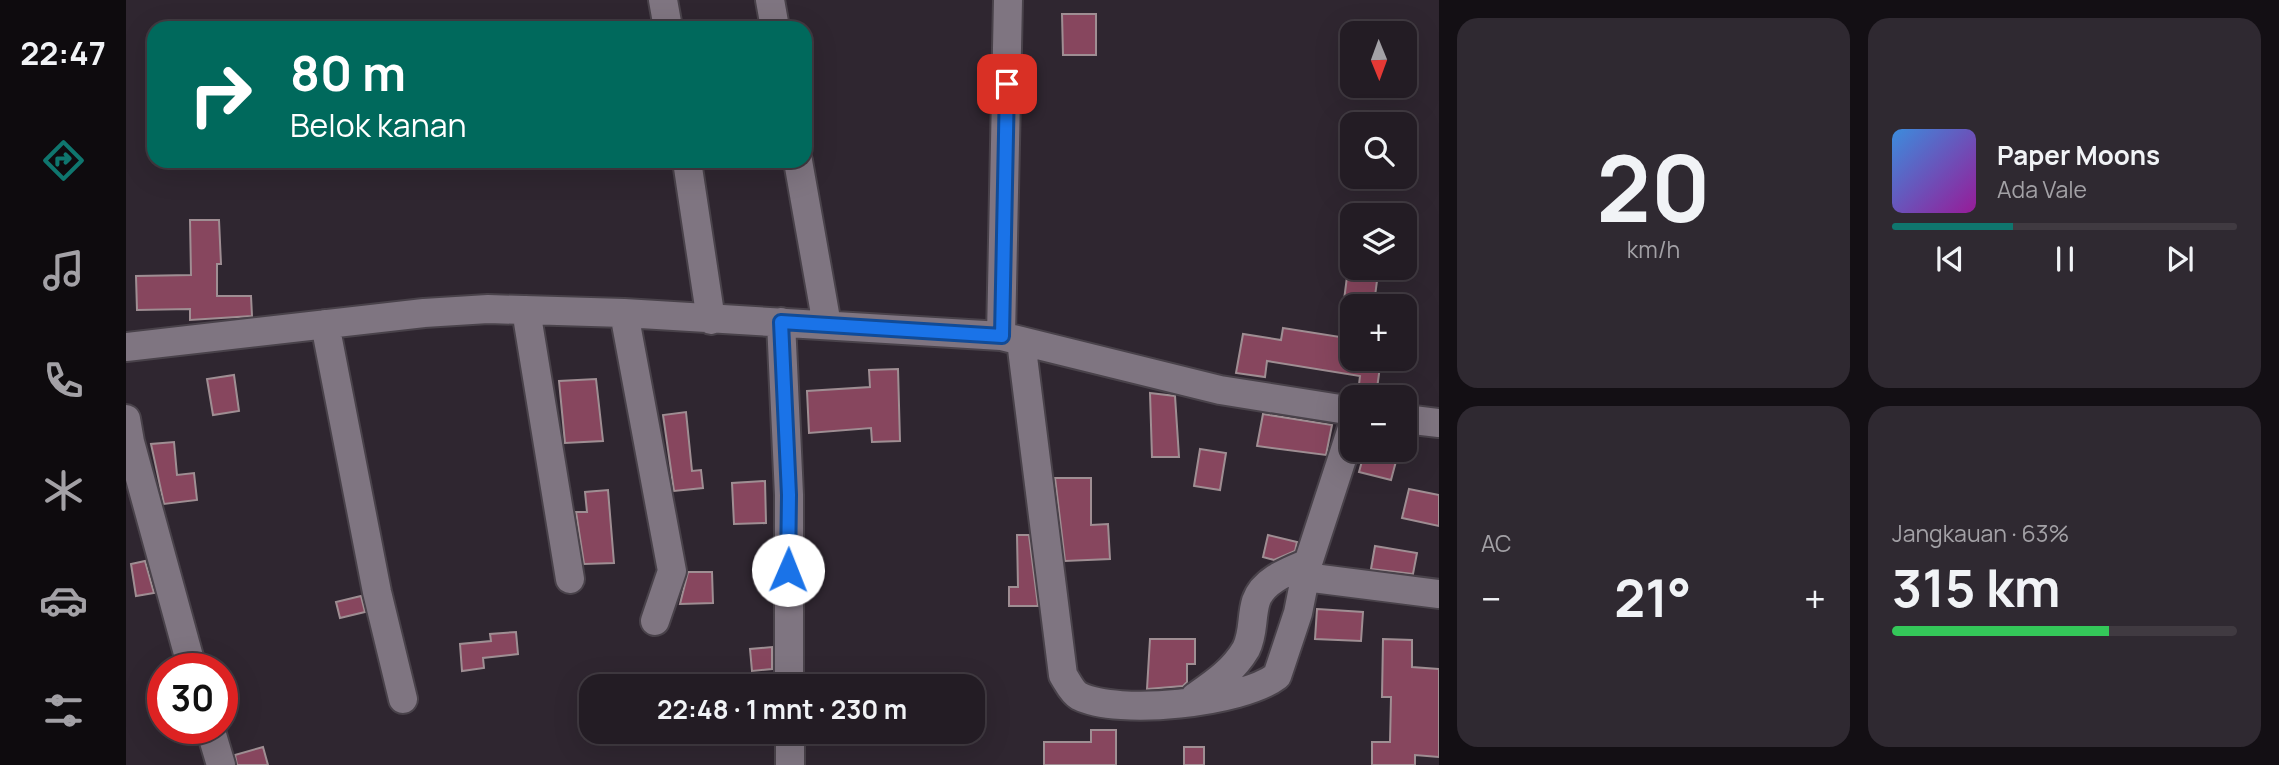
<!DOCTYPE html>
<html lang="id">
<meta charset="utf-8">
<style>
body{margin:0;font-family:Manrope,sans-serif;background:#2f2931;color:#f1f3f6;height:100vh;display:flex;flex-direction:column;font-size:26px;white-space:nowrap}
*{box-sizing:border-box;margin:0}
p{font-size:23px;color:#a3a1a6}
.icon{flex:none;width:38px;height:38px;fill:none;stroke:currentColor;stroke-width:2;stroke-linecap:round;stroke-linejoin:round}
.map{position:relative;flex:1;overflow:hidden}
.drawer{display:flex;flex-direction:column;gap:18px;padding:18px;background:#130f14;width:840px}
.drawer>*{flex:none}
.banner{position:absolute;left:21px;top:21px;width:665px;height:147px;border-radius:21px;box-shadow:0 7px 28px #0002,0 0 0 2px #403a41;background:#00695c;color:#fff;overflow:hidden}
.needle{width:46px;rotate:179deg}
.buttons{position:absolute;left:1214px;top:21px;display:grid;gap:14px}
.buttons a{display:grid;place-items:center;width:77px;height:77px;border-radius:14px;background:#231c24;box-shadow:0 7px 28px #0002,0 0 0 2px #403a41;font-size:35px}
.speed{position:absolute;left:21px;top:653px;display:flex;gap:14px;font-size:35px;font-weight:700;text-align:center}
.speed>*{display:grid;place-content:center;width:91px;height:91px;border-radius:50%;background:#231c24;box-shadow:0 7px 28px #0002,0 0 0 2px #403a41;line-height:1}
.speed .limit{border:10px solid #d22;background:#fff;color:#111}
.pin{position:absolute;display:grid;place-items:center;width:60px;height:60px;color:#fff;margin:-30px;border-radius:14px;box-shadow:0 4px 10px #0006}
.me{position:absolute;width:77px;margin:-38px;rotate:1deg;stroke-linejoin:round;filter:drop-shadow(0 0 5px #0008)}
.turn{display:flex;align-items:center;gap:24px;height:147px;padding:0 28px;font-size:32px}
.turn .icon{width:91px;height:91px;stroke-width:2.5}
.turn b{display:block;font-size:49px;line-height:60px}
.big{font-size:52px;font-weight:700;line-height:1.1}
.drawer .card{flex:1;display:flex;flex-direction:column;justify-content:center;gap:10px;min-width:0;padding:0 24px;border-radius:21px;background:#2f2931}
.drawer .dial{align-items:center;gap:0}
.dial b{font-size:91px;line-height:1}
.song{display:flex;align-items:center;gap:21px}
.cover{width:84px;height:84px;border-radius:10px;background:linear-gradient(135deg,hsl(210 70% 55%),hsl(300 70% 35%))}
.played{height:7px;border-radius:4px;background:linear-gradient(90deg,#0f766e 35%,#403a41 35%)}
.keys{display:flex;justify-content:space-around;direction:ltr}
.heat{display:flex;justify-content:space-between;align-items:center;font-size:38px;direction:ltr}
.charge{height:10px;border-radius:5px;background:linear-gradient(90deg,#34c759 63%,#403a41 0)}
.drawer .tiles{flex:1;display:grid;gap:18px;grid-template-columns:repeat(2,1fr)}
.trip{position:absolute;left:453px;top:674px;width:406px;height:70px;border-radius:21px;background:#231c24;box-shadow:0 7px 28px #0002,0 0 0 2px #403a41;font-weight:700;line-height:70px;text-align:center}
main{display:flex;flex:1;min-height:0}
.dock{display:flex;flex-direction:column;width:126px;justify-content:space-around;align-items:center;background:#0e0b0e;color:#a3a1a6}
.dock .icon{width:49px;height:49px}
.dock .selected{color:#0f766e}
.dock b{font-size:32px;color:#f1f3f6}
.map>svg:first-child{display:block}
.building{fill:#87465e;stroke:#9f8e93;stroke-width:2}
.lines{fill:none;stroke-linecap:round;stroke-linejoin:round}
.minor-casing{stroke:#49424a;stroke-width:32}
.minor{stroke:#7f7581;stroke-width:28}
.route-casing{stroke:#114b97;stroke-width:18}
.route{stroke:#1a73e8;stroke-width:12}
</style>
<main>
<nav class="dock">
<b>22:47</b>
<svg class="icon selected" aria-label="directions" viewBox="0 0 24 24"><path d="M12 3l9 9-9 9-9-9zM9 14v-3h6M13 9l2 2-2 2"/></svg>
<svg class="icon" aria-label="music" viewBox="0 0 24 24"><path d="M9 18V5l10-2v13"/><circle cx="6" cy="18" r="3"/><circle cx="16" cy="16" r="3"/></svg>
<svg class="icon" aria-label="phone" viewBox="0 0 24 24"><path d="M5 4h4l2 5-3 2q2 4 5 5l2-3 5 2v4C11 20 4 13 5 4z"/></svg>
<svg class="icon" aria-label="climate" viewBox="0 0 24 24"><path d="M12 3v18M4 7l16 10M4 17L20 7"/></svg>
<svg class="icon" aria-label="car" viewBox="0 0 24 24"><path d="M5 17H2v-5l4-1 3-4h7l3 4 3 1v5h-3M9 17h6M6 11h13"/><circle cx="7" cy="17" r="2"/><circle cx="17" cy="17" r="2"/></svg>
<svg class="icon" aria-label="filters" viewBox="0 0 24 24"><path d="M4 7h16M4 17h16"/><circle cx="9" cy="7" r="2"/><circle cx="15" cy="17" r="2"/></svg>
</nav>
<div class="map">
<svg width="1313" height="765" viewBox="0 0 1313 765">
<rect width="100%" height="100%" fill="#2f2630"/>
<!-- building -->
<path class="building" d="M 936,14 L 970,14 L 970,55 L 937,55 Z
M 64,220 L 93,220 L 95,264 L 91,264 L 91,296 L 125,296 L 126,316 L 64,320 L 64,309 L 11,310 L 10,276 L 65,275 Z
M 1222,269 L 1252,273 L 1248,304 L 1218,300 Z
M 1157,328 L 1227,339 L 1227,359 L 1255,359 L 1250,396 L 1232,393 L 1234,376 L 1141,361 L 1139,377 L 1110,373 L 1117,334 L 1155,340 Z
M 772,369 L 774,441 L 746,442 L 745,428 L 683,433 L 681,391 L 744,387 L 743,370 Z
M 108,375 L 113,411 L 87,415 L 81,379 Z
M 470,379 L 477,441 L 439,443 L 433,381 Z
M 1024,393 L 1049,396 L 1053,457 L 1026,457 Z
M 560,412 L 566,471 L 575,470 L 577,488 L 548,491 L 537,415 Z
M 1137,414 L 1206,425 L 1200,455 L 1131,446 Z
M 48,442 L 51,475 L 68,473 L 71,500 L 38,504 L 25,444 Z
M 1074,449 L 1100,453 L 1094,490 L 1068,486 Z
M 1239,450 L 1273,450 L 1265,480 L 1233,472 Z
M 929,478 L 965,478 L 965,525 L 982,524 L 984,559 L 939,561 Z
M 639,481 L 640,523 L 608,524 L 606,483 Z
M 1283,489 L 1313,495 L 1313,526 L 1276,518 Z
M 482,490 L 488,563 L 458,564 L 450,512 L 461,512 L 459,492 Z
M 891,535 L 903,535 L 912,606 L 883,606 L 883,587 L 892,587 Z
M 1142,535 L 1171,542 L 1169,551 L 1148,560 L 1137,557 Z
M 1249,546 L 1291,553 L 1287,574 L 1245,569 Z
M 19,561 L 28,593 L 10,596 L 5,564 Z
M 562,572 L 586,572 L 587,603 L 554,604 Z
M 235,596 L 239,612 L 214,618 L 210,602 Z
M 1191,609 L 1237,612 L 1235,641 L 1189,639 Z
M 390,632 L 392,654 L 357,658 L 358,668 L 336,671 L 334,644 L 365,641 L 364,634 Z
M 1024,639 L 1069,639 L 1069,664 L 1061,664 L 1061,682 L 1057,686 L 1021,689 Z
M 1257,639 L 1286,640 L 1286,667 L 1313,669 L 1313,757 L 1289,755 L 1289,765 L 1246,765 L 1246,742 L 1264,742 L 1265,697 L 1256,697 Z
M 646,647 L 646,669 L 626,671 L 624,649 Z
M 965,730 L 990,730 L 990,765 L 918,765 L 918,742 L 965,742 Z
M 137,747 L 142,765 L 111,765 L 109,755 Z
M 1058,747 L 1078,747 L 1078,765 L 1058,765 Z"/>
<g class="lines">
<!-- minor casing -->
<g class="minor-casing">
<path id="minor" d="M 537,0 L 542,28
M 644,0 L 649,28
M 561,161 L 585,320
M 672,161 L 701,325
M 400,310 L 444,579
M 498,313 L 546,571 L 529,621
M 655,322 L 663,495 L 663,686
M 199,324 L 251,592 L 277,699
M 875,336 L 882,0
M 895,341 L 937,675 C 941,681 946,692 953,696 C 992,716 1116,703 1151,676 L 1172,613 L 1182,563 L 1227,425
M 0,347 L 298,313 L 362,309 L 498,313 L 875,336 L 1094,390 L 1227,411
M 0,419 L 4,442 L 66,668
M 1279,419 L 1313,423
M 1179,577 L 1313,594
M 1069,697 C 1089,683 1107,671 1120,649 C 1128,633 1125,617 1130,601 C 1137,580 1163,571 1182,563
M 84,728 L 95,765
M 664,732 L 664,765"/>
</g>
<!-- minor -->
<use href="#minor" class="minor"/>
</g>
<g class="lines">
<!-- route casing -->
<g class="route-casing">
<path id="route" d="M 662,570 L 663,495 L 655,322 L 876,336 L 881,84"/>
</g>
<!-- route -->
<use href="#route" class="route"/>
</g>
</svg>
<div class="buttons">
<a><svg class="needle" viewBox="-14 -14 28 28"><path d="M0-13l5 13h-10z" fill="#e53935"/><path d="M0 13l5-13h-10z" fill="#a3a1a6"/></svg></a>
<a><svg class="icon" aria-label="search" viewBox="0 0 24 24"><circle cx="10" cy="10" r="6"/><path d="M15 15l6 6"/></svg></a>
<a><svg class="icon" aria-label="layers" viewBox="0 0 24 24"><path d="M12 4l9 5-9 5-9-5zM3 14l9 5 9-5"/></svg></a>
<a>+</a>
<a>−</a>
</div>
<div class="speed"><div class="limit">30</div></div>
<div class="pin" style="left:881px;top:84px;background:#d93025"><svg class="icon" aria-label="arrive" viewBox="0 0 24 24"><path d="M6 21V4h12l-3 4 3 4H6"/></svg></div>
<svg class="me" style="left:662px;top:570px" viewBox="-20 -20 40 40"><circle r="19" fill="#fff"/><path d="M0-13L10 11 0 6-10 11z" fill="#1a73e8"/></svg>
<div class="trip">22:48 · 1 mnt · 230 m</div>
<div class="banner">
<div class="turn"><svg class="icon" aria-label="right" viewBox="0 0 24 24"><path d="M7 20v-9h11M14 6l5 5-5 5"/></svg><div><b>80 m</b>Belok kanan</div></div>
</div>
</div>
<section class="drawer">
<div class="tiles">
<div class="card dial"><b>20</b><p>km/h</p></div>
<div class="card">
<div class="song"><i class="cover"></i><div><b>Paper Moons</b><p>Ada Vale</p></div></div>
<div class="played"></div>
<div class="keys"><svg class="icon" aria-label="previous" viewBox="0 0 24 24"><path d="M18 5L8 12l10 7zM5 5v14"/></svg><svg class="icon" aria-label="pause" viewBox="0 0 24 24"><path d="M8 5v14M16 5v14"/></svg><svg class="icon" aria-label="next" viewBox="0 0 24 24"><path d="M6 5l10 7-10 7zM19 5v14"/></svg></div>
</div>
<div class="card"><p>AC</p>
<div class="heat"><a>−</a><b class="big">21°</b><a>+</a></div>
</div>
<div class="card"><p>Jangkauan · 63%</p><b class="big">315 km</b><div class="charge"></div></div>
</div>
</section>
</main>
